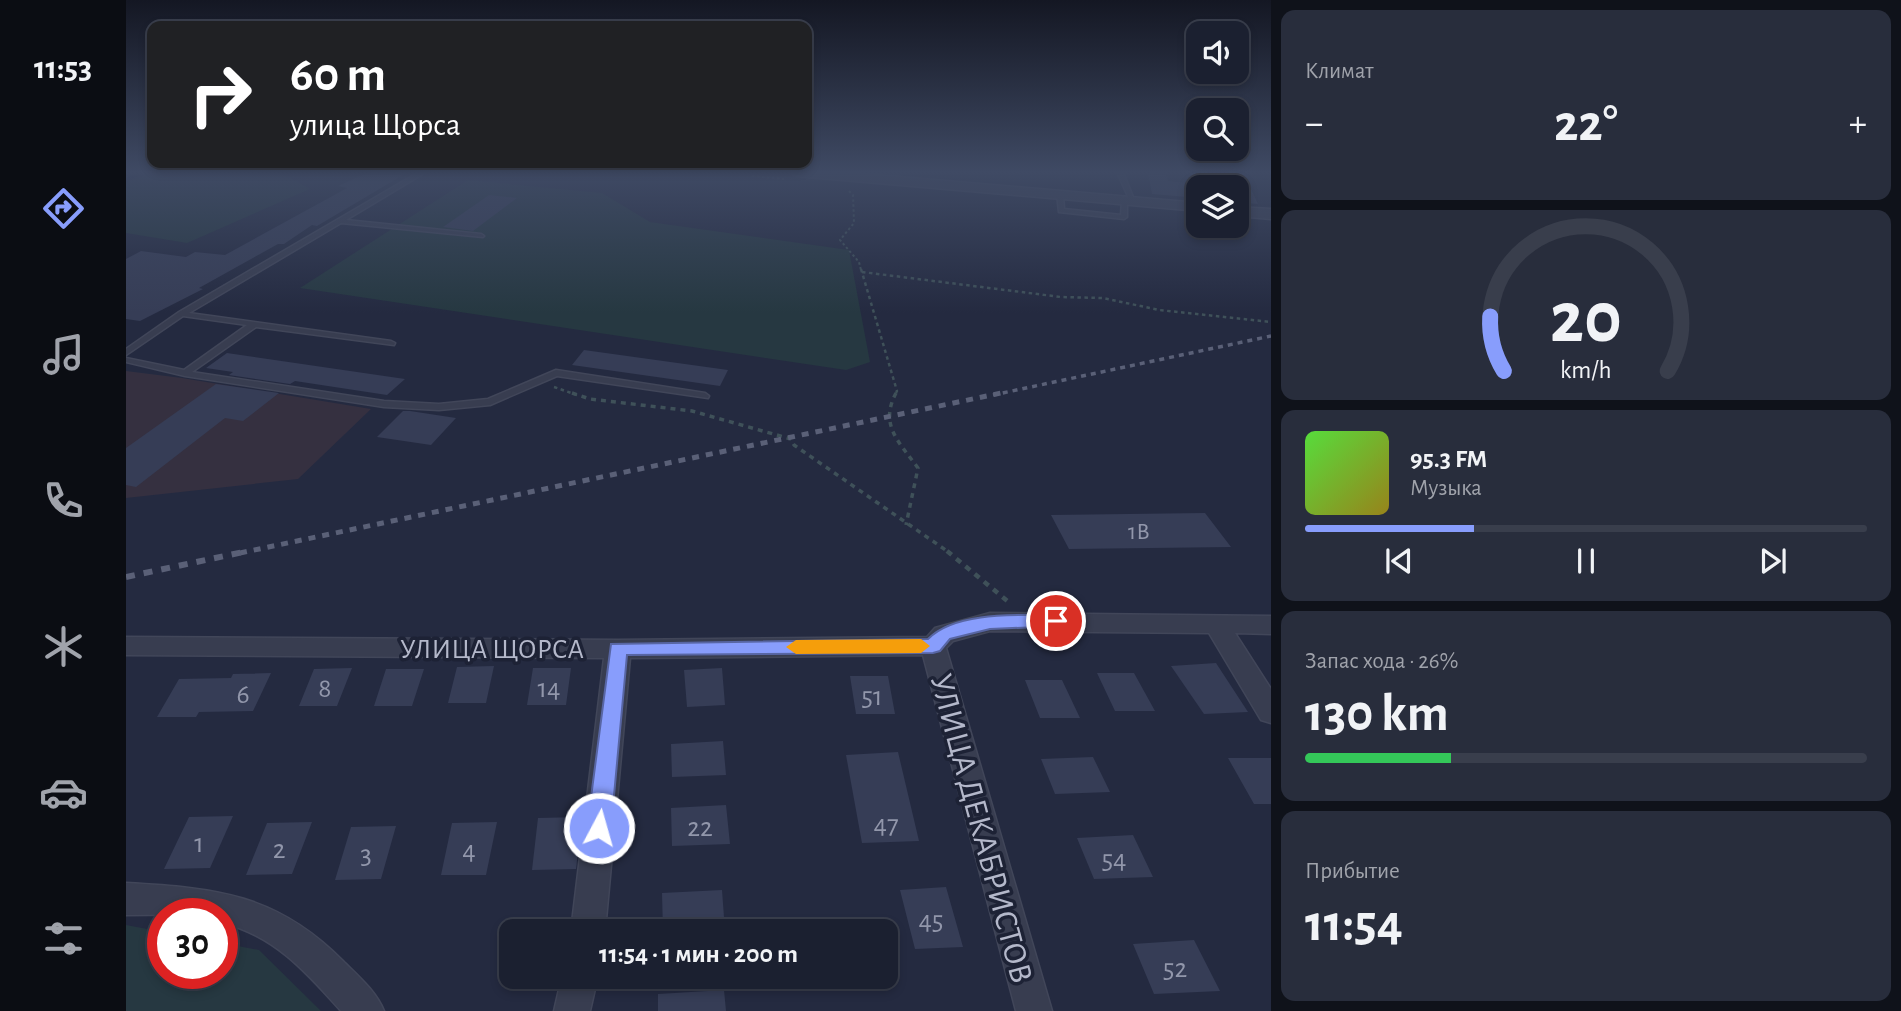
<!DOCTYPE html>
<html lang="ru">
<meta charset="utf-8">
<style>
body{margin:0;font-family:"Alegreya Sans",sans-serif;background:#282d3c;color:#f1f3f6;height:100vh;display:flex;flex-direction:column;font-size:26px;white-space:nowrap}
*{box-sizing:border-box;margin:0}
p{font-size:23px;color:#a0a3ab}
.icon{flex:none;width:38px;height:38px;fill:none;stroke:currentColor;stroke-width:2;stroke-linecap:round;stroke-linejoin:round}
.map{position:relative;flex:1;overflow:hidden}
.sheet{display:flex;flex-direction:column;gap:10px;padding:10px;background:#0f121a;width:630px}
.sheet>*{flex:none}
.hud{position:absolute;left:21px;top:21px;width:665px;height:147px;border-radius:14px;box-shadow:0 4px 10px #0003,0 0 0 2px #393e4c;background:#202124;color:#fff;overflow:hidden}
.tools{position:absolute;left:1060px;top:21px;display:grid;gap:14px}
.tools a{display:grid;place-items:center;width:63px;height:63px;border-radius:14px;background:#1b2030;box-shadow:0 4px 10px #0003,0 0 0 2px #393e4c;font-size:35px}
.speed{position:absolute;left:21px;top:898px;display:flex;gap:14px;font-size:35px;font-weight:700;text-align:center}
.speed>*{display:grid;place-content:center;width:91px;height:91px;border-radius:50%;background:#1b2030;box-shadow:0 4px 10px #0003,0 0 0 2px #393e4c;line-height:1}
.speed .limit{border:10px solid #d22;background:#fff;color:#111}
.pin{position:absolute;display:grid;place-items:center;width:60px;height:60px;color:#fff;margin:-30px;border:4px solid #fff;border-radius:50%;box-shadow:0 2px 7px #0007}
.me{position:absolute;width:77px;margin:-38px;rotate:6deg;stroke-linejoin:round;filter:drop-shadow(0 0 5px #0008)}
.turn{display:flex;align-items:center;gap:24px;height:147px;padding:0 28px;font-size:32px}
.turn .icon{width:91px;height:91px;stroke-width:2.5}
.turn b{display:block;font-size:49px;line-height:60px}
.big{font-size:52px;font-weight:700;line-height:1.1}
.sheet .widget{flex:1;display:flex;flex-direction:column;justify-content:center;gap:10px;min-width:0;padding:0 24px;border-radius:14px;background:#282d3c}
.sheet .dial{align-items:center;gap:0}
.dial svg{height:182px;overflow:visible;fill:none;stroke:#393e4c;stroke-width:7;stroke-linecap:round;text-anchor:middle}
.dial text{fill:#f1f3f6;stroke:none}
.song{display:flex;align-items:center;gap:21px}
.cover{width:84px;height:84px;border-radius:10px;background:linear-gradient(135deg,hsl(110 70% 55%),hsl(50 70% 35%))}
.played{height:7px;border-radius:4px;background:linear-gradient(90deg,#889dfc 30%,#393e4c 30%)}
.keys{display:flex;justify-content:space-around;direction:ltr}
.heat{display:flex;justify-content:space-between;align-items:center;font-size:38px;direction:ltr}
.charge{height:10px;border-radius:5px;background:linear-gradient(90deg,#34c759 26%,#393e4c 0)}
.trip{position:absolute;left:373px;top:919px;width:399px;height:70px;border-radius:14px;background:#1b2030;box-shadow:0 4px 10px #0003,0 0 0 2px #393e4c;font-weight:700;line-height:70px;text-align:center}
main{display:flex;flex:1;min-height:0}
.tabs{display:flex;flex-direction:column;width:126px;justify-content:space-around;align-items:center;background:#0b0d13;color:#a0a3ab}
.tabs .icon{width:49px;height:49px}
.tabs .selected{color:#889dfc}
.tabs b{font-size:32px;color:#f1f3f6}
.map>svg:first-child{display:block}
.medical{fill:#353040}
.green{fill:#263841}
.lines{fill:none;stroke-linecap:round;stroke-linejoin:round}
.stream{stroke:#161f3e;stroke-width:2.5}
.building{fill:#363d56}
.service-casing{stroke:#414659;stroke-width:3}
.minor-casing{stroke:#414659;stroke-width:3}
.tertiary-casing{stroke:#414659;stroke-width:3}
.path-far3{stroke:#3f5159;stroke-width:2;stroke-dasharray:2.5 2.5;stroke-linecap:butt}
.path-far2{stroke:#3f5159;stroke-width:2.5;stroke-dasharray:3.5 3.5;stroke-linecap:butt}
.path-far1{stroke:#3f5159;stroke-width:3.5;stroke-dasharray:5 5;stroke-linecap:butt}
.path{stroke:#3f5159;stroke-width:4.5;stroke-dasharray:6 6;stroke-linecap:butt}
.service{fill:#383d50;fill-rule:evenodd}
.minor{fill:#383d50;fill-rule:evenodd}
.tertiary{fill:#383d50;fill-rule:evenodd}
.rail-far2{stroke:#5a6077;stroke-width:3.5;stroke-dasharray:5 5;stroke-linecap:butt}
.rail-far1{stroke:#5a6077;stroke-width:5;stroke-dasharray:7 7;stroke-linecap:butt}
.rail{stroke:#5a6077;stroke-width:6;stroke-dasharray:9 9;stroke-linecap:butt}
.route{fill:#889dfc;stroke:#5866a4;stroke-width:2}
.slow{fill:#f59e0b}
.labels{text-anchor:middle;stroke-width:7;stroke-linejoin:round;paint-order:stroke}
.number-label{font-size:24px;fill:#9297ab}
.street-label{font-size:28px;fill:#b4b8ca;stroke:#1d2235}
.near-number-label{font-size:28px;fill:#9297ab}
.near-street-label{font-size:33px;fill:#b4b8ca;stroke:#1d2235}
</style>
<main>
<nav class="tabs">
<b>11:53</b>
<svg class="icon selected" aria-label="directions" viewBox="0 0 24 24"><path d="M12 3l9 9-9 9-9-9zM9 14v-3h6M13 9l2 2-2 2"/></svg>
<svg class="icon" aria-label="music" viewBox="0 0 24 24"><path d="M9 18V5l10-2v13"/><circle cx="6" cy="18" r="3"/><circle cx="16" cy="16" r="3"/></svg>
<svg class="icon" aria-label="phone" viewBox="0 0 24 24"><path d="M5 4h4l2 5-3 2q2 4 5 5l2-3 5 2v4C11 20 4 13 5 4z"/></svg>
<svg class="icon" aria-label="climate" viewBox="0 0 24 24"><path d="M12 3v18M4 7l16 10M4 17L20 7"/></svg>
<svg class="icon" aria-label="car" viewBox="0 0 24 24"><path d="M5 17H2v-5l4-1 3-4h7l3 4 3 1v5h-3M9 17h6M6 11h13"/><circle cx="7" cy="17" r="2"/><circle cx="17" cy="17" r="2"/></svg>
<svg class="icon" aria-label="filters" viewBox="0 0 24 24"><path d="M4 7h16M4 17h16"/><circle cx="9" cy="7" r="2"/><circle cx="15" cy="17" r="2"/></svg>
</nav>
<div class="map">
<svg width="1145" height="1011" viewBox="0 0 1145 1011">
<rect width="100%" height="100%" fill="#242a40"/>
<!-- medical -->
<path class="medical" d="M 0,371 L 56,378 L 245,409 L 172,479 L 0,498 Z"/>
<!-- green -->
<path class="green" d="M 29,172 L 154,172 L 184,189 L 61,243 L 0,233 L 0,182 Z
M 342,180 L 476,193 L 524,222 L 723,250 L 744,362 L 720,370 L 174,288 Z
M 0,925 L 37,932 L 37,973 L 96,973 L 96,943 L 133,950 L 195,1011 L 0,1011 Z"/>
<g class="lines">
<!-- stream -->
<path class="stream" d="M 0,179 L 20,172"/>
</g>
<!-- building -->
<path class="building" d="M 243,172 L 282,172 L 191,226 L 186,225 L 158,244 L 152,244 L 73,288 L 77,289 L 14,321 L 0,319 L 0,259 L 15,251 L 60,257 L 69,252 L 99,255 L 221,188 L 212,186 Z
M 1022,172 L 1039,172 L 1042,181 L 1073,184 L 1073,198 L 1026,194 Z
M 1111,188 L 1125,189 L 1132,204 L 1111,202 Z
M 363,195 L 391,198 L 347,231 L 317,227 Z
M 458,350 L 602,370 L 594,386 L 446,365 Z
M 101,353 L 279,379 L 261,395 L 169,381 L 164,384 L 103,375 L 107,372 L 80,368 Z
M 90,384 L 153,393 L 117,421 L 99,418 L 10,487 L 0,485 L 0,448 Z
M 277,411 L 284,411 L 330,418 L 305,445 L 251,437 Z
M 1079,513 L 1105,547 L 943,549 L 925,515 Z
M 1090,663 L 1122,712 L 1078,714 L 1045,666 Z
M 368,666 L 360,703 L 322,703 L 331,667 Z
M 226,668 L 211,706 L 173,706 L 188,669 Z
M 407,668 L 445,668 L 440,705 L 401,705 Z
M 596,668 L 599,705 L 561,707 L 558,670 Z
M 260,669 L 298,669 L 286,706 L 248,706 Z
M 145,673 L 127,711 L 73,712 L 70,717 L 31,717 L 53,679 L 105,678 L 107,674 Z
M 971,673 L 1008,673 L 1029,711 L 989,711 Z
M 724,676 L 762,676 L 769,714 L 730,714 Z
M 899,680 L 936,680 L 954,718 L 914,718 Z
M 597,741 L 600,775 L 546,777 L 545,744 Z
M 772,752 L 793,841 L 736,843 L 720,755 Z
M 967,757 L 984,792 L 929,794 L 915,759 Z
M 1102,758 L 1145,758 L 1145,804 L 1128,804 Z
M 600,805 L 604,844 L 546,846 L 545,808 Z
M 107,816 L 84,868 L 38,869 L 63,817 Z
M 456,817 L 450,869 L 406,870 L 412,818 Z
M 186,822 L 166,874 L 120,875 L 141,823 Z
M 371,822 L 360,875 L 315,875 L 326,823 Z
M 270,826 L 255,879 L 209,880 L 225,827 Z
M 1007,835 L 1027,877 L 968,879 L 951,838 Z
M 820,887 L 837,947 L 789,949 L 774,890 Z
M 596,890 L 599,931 L 537,931 L 536,893 Z
M 1068,940 L 1094,991 L 1028,994 L 1007,944 Z
M 598,990 L 600,1011 L 532,1011 L 532,994 Z"/>
<g class="lines">
<!-- service casing -->
<g class="service-casing">
<path id="service" d="M 293,172 L 300,172 L 220,220 L 355,234 L 358,236 L 357,237 L 215,223 L 63,313 L 265,341 L 269,343 L 268,345 L 130,327 L 66,372 L 258,401 L 313,404 L 362,399 L 430,370 L 579,393 L 583,396 L 582,398 L 431,376 L 364,405 L 313,410 L 258,407 L 59,376 L 0,362 L 0,358 L 58,370 L 121,325 L 57,316 L 0,355 L 0,349 L 53,312 Z
M 991,172 L 997,172 L 1009,202 L 1004,201 Z
M 934,192 L 937,194 L 938,209 L 995,215 L 996,200 L 1001,199 L 1001,217 L 998,219 L 933,212 L 931,194 Z"/>
</g>
<!-- minor casing -->
<g class="minor-casing">
<path id="minor" d="M 864,613 L 1145,616 L 1145,634 L 1109,633 L 1145,689 L 1145,723 L 1135,720 L 1083,633 L 864,631 L 827,641 L 820,648 L 926,1011 L 890,1011 L 797,655 L 504,658 L 479,931 L 445,931 L 478,658 L 0,655 L 0,637 L 492,640 L 801,637 L 809,628 Z
M 0,883 C 90,888 151,894 217,961 C 232,976 250,991 258,1011 L 215,1011 C 181,973 148,935 96,923 L 96,914 L 0,915 Z
M 436,976 L 472,976 L 464,1011 L 428,1011 Z"/>
</g>
<!-- tertiary casing -->
<g class="tertiary-casing">
<path id="tertiary" d="M 663,172 L 716,172 L 1073,203 L 1073,211 L 670,176 Z
M 1111,207 L 1145,209 L 1145,219 L 1111,216 Z"/>
</g>
<!-- path-far3 -->
<path class="path-far3" d="M 629,172 L 626,176 L 658,179
M 723,191 L 727,195 L 728,223 L 714,240 L 733,262 L 735,270"/>
<!-- path-far2 -->
<path class="path-far2" d="M 735,269 L 771,391 L 769,395
M 736,272 L 935,297 L 977,298 L 1033,310 L 1145,322
M 428,387 L 451,395"/>
<!-- path-far1 -->
<path class="path-far1" d="M 446,393 L 464,399 L 566,411 L 665,439 L 668,445 L 824,553
M 770,393 C 753,425 773,442 792,468 L 780,525"/>
<!-- path -->
<path class="path" d="M 821,551 L 885,604"/>
<!-- service -->
<use href="#service" class="service"/>
<!-- minor -->
<use href="#minor" class="minor"/>
<!-- tertiary -->
<use href="#tertiary" class="tertiary"/>
<!-- rail-far2 -->
<path class="rail-far2" d="M 867,395 L 1145,336"/>
<!-- rail-far1 -->
<path class="rail-far1" d="M 114,553 L 875,393"/>
<!-- rail -->
<path class="rail" d="M 0,577 L 122,551"/>
</g>
<!-- sky -->
<linearGradient id="sky" x2="0" y2="1"><stop stop-color="#141723"/><stop offset="0.55" stop-color="#3f4a64"/><stop offset="1" stop-color="#3f4a64" stop-opacity="0"/></linearGradient>
<rect width="1145" height="313" fill="url(#sky)"/>
<!-- route -->
<path class="route" d="M 930,615 L 937,617 L 940,621 L 937,626 L 864,629 L 824,639 L 814,651 L 807,653 L 501,655 L 485,828 L 481,836 L 473,839 L 465,836 L 461,828 L 485,644 L 802,639 C 829,611 893,615 930,615 Z"/>
<!-- slow -->
<path class="slow" d="M 795,639 L 804,646 L 795,653 L 670,654 L 660,647 L 670,640 Z"/>
<g class="labels">
<!-- number labels -->
<g class="number-label">
<text x="1013" y="539">1В</text>
</g>
<!-- street labels -->
<g class="street-label">
<text x="366" y="658">УЛИЦА ЩОРСА</text>
</g>
<!-- near-number labels -->
<g class="near-number-label">
<text x="199" y="697">8</text>
<text x="423" y="697">14</text>
<text x="117" y="703">6</text>
<text x="746" y="705">51</text>
<text x="760" y="833">47</text>
<text x="574" y="836">22</text>
<text x="73" y="852">1</text>
<text x="153" y="858">2</text>
<text x="343" y="859">4</text>
<text x="240" y="863">3</text>
<text x="988" y="868">54</text>
<text x="805" y="929">45</text>
<text x="1049" y="977">52</text>
</g>
<!-- near-street labels -->
<g class="near-street-label">
<text transform="translate(857 828) rotate(75)" y="12">УЛИЦА ДЕКАБРИСТОВ</text>
</g>
</g>
</svg>
<div class="tools">
<a><svg class="icon" aria-label="sound" viewBox="0 0 24 24"><path d="M4 9h4l5-4v14l-5-4H4zM17 9q2 3 0 6"/></svg></a>
<a><svg class="icon" aria-label="search" viewBox="0 0 24 24"><circle cx="10" cy="10" r="6"/><path d="M15 15l6 6"/></svg></a>
<a><svg class="icon" aria-label="layers" viewBox="0 0 24 24"><path d="M12 4l9 5-9 5-9-5zM3 14l9 5 9-5"/></svg></a>
</div>
<div class="speed"><div class="limit">30</div></div>
<div class="pin" style="left:930px;top:621px;background:#d93025"><svg class="icon" aria-label="arrive" viewBox="0 0 24 24"><path d="M6 21V4h12l-3 4 3 4H6"/></svg></div>
<svg class="me" style="left:473px;top:828px" viewBox="-20 -20 40 40"><circle r="17" fill="#889dfc" stroke="#fff" stroke-width="3"/><path d="M0-11L8 9 0 5-8 9z" fill="#fff"/></svg>
<div class="trip">11:54 · 1 мин · 200 m</div>
<div class="hud">
<div class="turn"><svg class="icon" aria-label="right" viewBox="0 0 24 24"><path d="M7 20v-9h11M14 6l5 5-5 5"/></svg><div><b>60 m</b>улица Щорса</div></div>
</div>
</div>
<section class="sheet">
<div class="widget"><p>Климат</p>
<div class="heat"><a>−</a><b class="big">22°</b><a>+</a></div>
</div>
<div class="widget dial"><svg viewBox="0 0 100 80">
<path d="M14 69A42 42 0 1 1 86 69"/>
<path d="M14 69A42 42 0 0 1 8 45" stroke="#889dfc"/>
<text x="50" y="56" font-size="32" font-weight="700">20</text>
<text x="50" y="72" font-size="11">km/h</text>
</svg></div>
<div class="widget">
<div class="song"><i class="cover"></i><div><b>95.3 FM</b><p>Музыка</p></div></div>
<div class="played"></div>
<div class="keys"><svg class="icon" aria-label="previous" viewBox="0 0 24 24"><path d="M18 5L8 12l10 7zM5 5v14"/></svg><svg class="icon" aria-label="pause" viewBox="0 0 24 24"><path d="M8 5v14M16 5v14"/></svg><svg class="icon" aria-label="next" viewBox="0 0 24 24"><path d="M6 5l10 7-10 7zM19 5v14"/></svg></div>
</div>
<div class="widget"><p>Запас хода · 26%</p><b class="big">130 km</b><div class="charge"></div></div>
<div class="widget"><p>Прибытие</p><b class="big">11:54</b></div>
</section>
</main>
